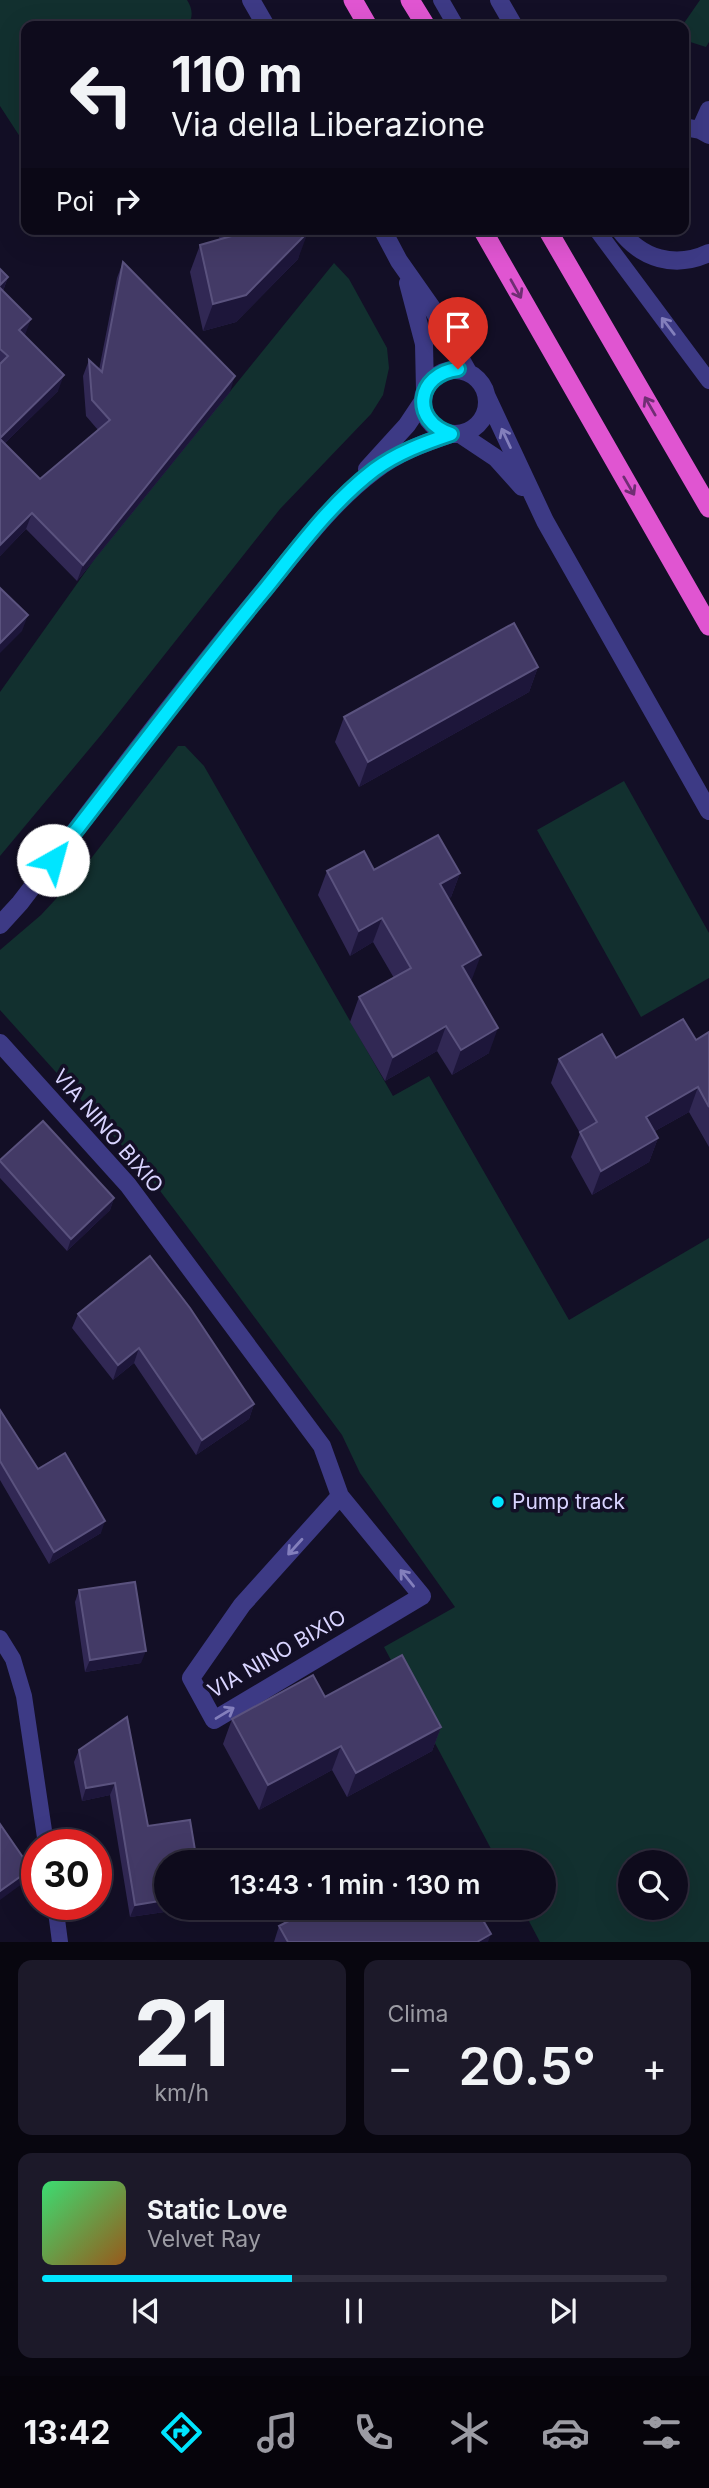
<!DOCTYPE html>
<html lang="it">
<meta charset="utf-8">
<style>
body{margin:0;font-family:Inter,sans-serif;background:#1c1929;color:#f1f3f6;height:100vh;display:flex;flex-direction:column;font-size:26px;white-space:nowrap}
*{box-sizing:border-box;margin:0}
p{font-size:23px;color:#9b9ba3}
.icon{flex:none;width:38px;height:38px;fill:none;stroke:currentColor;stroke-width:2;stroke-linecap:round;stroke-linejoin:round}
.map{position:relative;height:1942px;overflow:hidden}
.drawer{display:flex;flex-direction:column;gap:18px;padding:18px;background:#08060f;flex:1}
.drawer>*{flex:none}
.top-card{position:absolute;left:21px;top:21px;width:668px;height:214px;border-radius:14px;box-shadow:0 7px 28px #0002,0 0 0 2px #2e2b3b;background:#0e0b1c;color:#f1f3f6;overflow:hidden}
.tools{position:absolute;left:618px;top:1850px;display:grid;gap:14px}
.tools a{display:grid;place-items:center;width:70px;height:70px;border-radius:50%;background:#0e0b1c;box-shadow:0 7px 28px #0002,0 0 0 2px #2e2b3b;font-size:35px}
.speed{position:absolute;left:21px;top:1829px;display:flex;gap:14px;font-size:35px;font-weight:700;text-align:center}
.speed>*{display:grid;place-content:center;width:91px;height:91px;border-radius:50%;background:#0e0b1c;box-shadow:0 7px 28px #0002,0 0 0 2px #2e2b3b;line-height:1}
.speed .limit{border:10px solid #d22;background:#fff;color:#111}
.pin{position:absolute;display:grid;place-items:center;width:60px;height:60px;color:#fff;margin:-72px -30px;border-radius:50% 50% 50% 0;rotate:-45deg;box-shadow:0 0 7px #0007}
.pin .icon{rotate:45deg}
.me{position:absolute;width:77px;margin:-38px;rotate:38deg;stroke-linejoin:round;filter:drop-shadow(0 0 5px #0008)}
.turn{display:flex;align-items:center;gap:24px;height:147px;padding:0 35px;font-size:32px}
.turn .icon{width:91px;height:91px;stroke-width:2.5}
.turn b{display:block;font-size:49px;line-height:60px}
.then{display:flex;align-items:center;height:66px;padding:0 35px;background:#0003;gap:14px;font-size:26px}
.big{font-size:52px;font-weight:600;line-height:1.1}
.drawer .widget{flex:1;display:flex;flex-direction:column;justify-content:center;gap:10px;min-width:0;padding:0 24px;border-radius:14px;background:#1c1929}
.drawer .dial{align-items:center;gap:0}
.dial b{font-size:91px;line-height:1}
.song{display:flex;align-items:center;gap:21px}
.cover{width:84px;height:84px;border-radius:10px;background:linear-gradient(135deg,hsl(140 70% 55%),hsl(30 70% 35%))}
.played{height:7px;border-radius:4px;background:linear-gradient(90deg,#00e5ff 40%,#2e2b3b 40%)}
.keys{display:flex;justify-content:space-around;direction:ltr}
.heat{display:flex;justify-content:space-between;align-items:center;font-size:38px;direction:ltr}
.drawer .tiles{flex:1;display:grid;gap:18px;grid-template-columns:1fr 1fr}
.widget:last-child{grid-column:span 2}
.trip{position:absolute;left:154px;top:1850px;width:402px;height:70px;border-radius:35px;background:#0e0b1c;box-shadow:0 7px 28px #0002,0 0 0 2px #2e2b3b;font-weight:600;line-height:70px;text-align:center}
.menu{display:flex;height:112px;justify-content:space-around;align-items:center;background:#06040b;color:#9b9ba3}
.menu .icon{width:49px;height:49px}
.menu .current{color:#00e5ff}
.menu b{font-size:32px;color:#f1f3f6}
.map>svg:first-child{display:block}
.green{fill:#12302f;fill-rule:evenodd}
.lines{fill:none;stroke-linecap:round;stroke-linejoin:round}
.service{stroke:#3d3a85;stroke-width:16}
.minor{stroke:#3d3a85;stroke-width:18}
.trunk{stroke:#e055d1;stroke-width:19}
.wall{fill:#312854}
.shaded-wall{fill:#1d163a}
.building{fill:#433a66;stroke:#5a527e;stroke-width:2}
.oneway{stroke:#6f2e73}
.oneway2{stroke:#837fbc}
.route-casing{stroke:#0095a6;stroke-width:18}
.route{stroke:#00e5ff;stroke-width:12}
.poi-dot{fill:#00e5ff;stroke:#130f26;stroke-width:2.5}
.labels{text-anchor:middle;stroke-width:7;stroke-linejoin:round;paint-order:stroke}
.street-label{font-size:21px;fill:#d9d4ff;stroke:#130f26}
.poi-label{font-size:21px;fill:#d9d4ff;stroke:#130f26;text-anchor:start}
</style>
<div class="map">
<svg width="709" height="1942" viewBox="0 0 709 1942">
<rect width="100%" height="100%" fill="#130f26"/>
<!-- green -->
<path class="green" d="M 0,0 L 187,0 C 193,9 193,17 188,26 L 26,26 L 26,146 L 0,106 Z
M 700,0 L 709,0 L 709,42 L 706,47 L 684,40 L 684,26 L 682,26 Z
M 334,263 L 349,279 L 387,348 L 389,368 L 383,395 L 371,414 L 280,509 L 101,735 L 0,856 L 0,692 L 96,557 Z
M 178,746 L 185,746 L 204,766 L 393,1096 L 429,1076 L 569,1320 L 709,1238 L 709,1942 L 540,1942 L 522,1908 L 544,1908 L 544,1862 L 498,1862 L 384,1647 L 455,1607 L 360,1473 L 342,1435 L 198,1241 L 145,1171 L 0,1010 L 0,950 L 41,915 L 79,874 ZM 630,1862 L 676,1862 L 676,1908 L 630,1908 Z
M 624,781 L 709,933 L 709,978 L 641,1017 L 537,830 Z"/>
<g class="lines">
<!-- service -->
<path class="service" d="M 441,0 L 456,26
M 596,229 L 709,381
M 0,1638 L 13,1659 L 24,1696 L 46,1844
M 55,1904 L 60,1942"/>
<!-- minor -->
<path class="minor" d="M 251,0 L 266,26
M 499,0 L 514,26
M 684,127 L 700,130 L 709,135
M 700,130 L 709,110
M 382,229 L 399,261 L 432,308 L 468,372
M 619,229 C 641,259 675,269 709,253
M 408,283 L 424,344 L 425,390
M423 402a32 32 0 1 1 64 0a32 32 0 1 1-64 0Z
M 487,397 L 545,521 L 709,811
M 460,434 L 496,458 L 522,487
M 367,469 L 407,425 L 423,401
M 0,925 L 20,903 C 99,800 176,696 259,596 C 295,553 330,504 374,471 C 397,453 424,443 451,434
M 0,1043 L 128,1185 L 322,1446 L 340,1496 L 422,1596 L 214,1720 L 191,1678 L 242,1605 L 340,1496"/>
<!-- trunk -->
<path class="trunk" d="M 353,0 L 368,26
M 410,0 L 426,26
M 482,229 L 709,626
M 547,229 L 709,508"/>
</g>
<!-- wall -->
<path class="wall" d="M 214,229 L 306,229 L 298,259 L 236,322 L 203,331 L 190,272 L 200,245 L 220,239 Z
M 123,262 L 230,392 L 77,581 L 26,529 L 0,556 L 0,269 L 8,277 L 3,291 L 31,319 L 24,335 L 58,391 L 5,443 L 40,479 L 98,430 L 86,416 L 83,376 L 89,360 L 99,370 L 117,278 Z
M 538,667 L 529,692 L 359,787 L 335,742 L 344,717 Z
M 374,870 L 460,873 L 451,897 L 449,898 L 472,979 L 470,980 L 489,1053 L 452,1075 L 437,1051 L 385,1081 L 350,1022 L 359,997 L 394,978 L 373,942 L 350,956 L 318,895 L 327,871 Z
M 709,1032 L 709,1147 L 689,1112 L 655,1131 L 658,1138 L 649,1162 L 592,1195 L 571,1157 L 580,1133 L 551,1083 L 559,1059 L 616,1058 L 696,1040 Z
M 0,1160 L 114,1198 L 110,1210 L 67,1251 L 0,1178 Z
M 78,1314 L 254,1404 L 249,1419 L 196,1455 L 134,1363 L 113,1380 L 72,1328 Z
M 0,1410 L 38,1469 L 101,1533 L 49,1564 L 0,1480 Z
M 79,1590 L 141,1663 L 85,1672 L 75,1602 Z
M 325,1697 L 441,1727 L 432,1751 L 347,1797 L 332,1770 L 259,1810 L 223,1744 L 232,1719 Z
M 127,1717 L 148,1826 L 166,1908 L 192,1908 L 130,1917 L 110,1795 L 82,1801 L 74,1762 L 79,1750 Z
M 279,1926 L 488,1942 L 274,1942 Z"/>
<!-- shaded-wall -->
<path class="shaded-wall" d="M 308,232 L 298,259 L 236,322 L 203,331 L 213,304 Z
M 8,277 L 2,293 L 0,295 L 0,285 Z
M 31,319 L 25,335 L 13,346 L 19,330 Z
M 64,375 L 58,391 L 0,448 L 0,438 Z
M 235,376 L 230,392 L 77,581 L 83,565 Z
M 32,513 L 26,529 L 0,556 L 0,545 Z
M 28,615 L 22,631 L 0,653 L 0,643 Z
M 538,667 L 529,692 L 359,787 L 368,762 Z
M 460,873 L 451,897 L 432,908 L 440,884 Z
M 382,918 L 373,942 L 350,956 L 359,931 Z
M 481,955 L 472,979 L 453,991 L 462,966 Z
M 446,1026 L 437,1051 L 385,1081 L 393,1057 Z
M 498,1028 L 489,1053 L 452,1075 L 461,1050 Z
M 698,1087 L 689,1112 L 637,1141 L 646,1117 Z
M 658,1138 L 649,1162 L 592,1195 L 601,1171 Z
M 114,1198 L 110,1210 L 67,1251 L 71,1239 Z
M 139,1348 L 134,1363 L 113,1380 L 118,1365 Z
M 254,1404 L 249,1419 L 196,1455 L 202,1440 Z
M 105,1521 L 101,1533 L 49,1564 L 54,1552 Z
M 146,1651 L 141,1663 L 85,1672 L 90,1660 Z
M 441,1727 L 432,1751 L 347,1797 L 356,1773 Z
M 341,1746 L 332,1770 L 259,1810 L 268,1785 Z
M 115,1783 L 110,1795 L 82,1801 L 86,1788 Z
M 31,1869 L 26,1881 L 0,1900 L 0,1891 Z
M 166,1900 L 166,1908 L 192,1908 L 130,1917 L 135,1905 Z
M 491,1934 L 488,1942 L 477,1942 Z"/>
<!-- building -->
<path class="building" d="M 240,229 L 306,229 L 308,232 L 246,295 L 213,304 L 200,245 L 242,233 Z
M 123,262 L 235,376 L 83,565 L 32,513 L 0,545 L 0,439 L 40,479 L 110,420 L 92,400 L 89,360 L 102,372 Z
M 0,269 L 8,277 L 0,285 Z
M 0,288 L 31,319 L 19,330 L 64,375 L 0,438 L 0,364 L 8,356 L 0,349 Z
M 0,588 L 28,615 L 0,643 Z
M 514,623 L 538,667 L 368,762 L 344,717 Z
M 438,835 L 460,873 L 440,884 L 481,955 L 462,966 L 498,1028 L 461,1050 L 446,1026 L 393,1057 L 359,997 L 411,968 L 382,918 L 359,931 L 327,871 L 364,851 L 374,870 Z
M 683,1019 L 696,1040 L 709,1032 L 709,1107 L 698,1087 L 646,1117 L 658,1138 L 601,1171 L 580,1132 L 597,1122 L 559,1059 L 602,1034 L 616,1058 Z
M 43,1121 L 114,1198 L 71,1239 L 0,1161 L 0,1160 Z
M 150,1256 L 190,1308 L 254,1404 L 202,1440 L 139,1348 L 118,1365 L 78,1314 Z
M 0,1410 L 38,1469 L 65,1453 L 105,1521 L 54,1552 L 0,1461 Z
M 135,1582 L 146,1651 L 90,1660 L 79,1590 Z
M 402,1655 L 441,1727 L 356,1773 L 341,1746 L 268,1785 L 232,1719 L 313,1675 L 325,1697 Z
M 127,1717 L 148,1826 L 190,1820 L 197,1862 L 166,1862 L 166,1900 L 135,1905 L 115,1783 L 86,1788 L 79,1750 Z
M 0,1824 L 31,1869 L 0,1891 Z
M 314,1908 L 476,1908 L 491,1934 L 477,1942 L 288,1942 L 279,1926 Z"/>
<!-- one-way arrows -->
<defs><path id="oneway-shaft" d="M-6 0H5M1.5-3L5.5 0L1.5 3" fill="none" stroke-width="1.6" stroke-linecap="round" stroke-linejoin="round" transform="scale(1.75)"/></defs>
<g class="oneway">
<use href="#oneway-shaft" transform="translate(516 289) rotate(61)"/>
<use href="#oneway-shaft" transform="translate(650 406) rotate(-120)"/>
<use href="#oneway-shaft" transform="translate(629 486) rotate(60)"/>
</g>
<g class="oneway2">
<use href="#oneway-shaft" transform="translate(668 326) rotate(-127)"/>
<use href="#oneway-shaft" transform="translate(506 438) rotate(-115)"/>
<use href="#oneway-shaft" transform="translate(295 1547) rotate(132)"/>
<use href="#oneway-shaft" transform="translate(407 1578) rotate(-129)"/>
<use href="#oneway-shaft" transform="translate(225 1713) rotate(-31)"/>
</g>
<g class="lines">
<!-- route casing -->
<g class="route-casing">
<path id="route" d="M 53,860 C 124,769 193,676 266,588 C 299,547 332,502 374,470 C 397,453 424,443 451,434 C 410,421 416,374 458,369"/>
</g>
<!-- route -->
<use href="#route" class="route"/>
</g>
<!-- markers -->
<circle class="poi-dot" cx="498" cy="1502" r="7"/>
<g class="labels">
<!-- street labels -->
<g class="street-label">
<text transform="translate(108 1131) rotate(49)" y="7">VIA NINO BIXIO</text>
<text transform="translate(277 1654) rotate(-30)" y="7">VIA NINO BIXIO</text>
</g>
<!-- poi labels -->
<g class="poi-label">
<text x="512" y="1509">Pump track</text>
</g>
</g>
</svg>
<div class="tools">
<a><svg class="icon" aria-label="search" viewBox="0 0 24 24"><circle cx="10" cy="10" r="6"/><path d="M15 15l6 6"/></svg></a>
</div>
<div class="speed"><div class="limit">30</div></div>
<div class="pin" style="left:458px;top:369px;background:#d93025"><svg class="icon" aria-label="arrive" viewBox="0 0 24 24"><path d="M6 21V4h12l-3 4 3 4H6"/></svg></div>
<svg class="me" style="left:53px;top:860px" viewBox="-20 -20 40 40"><circle r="19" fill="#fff"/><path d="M0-13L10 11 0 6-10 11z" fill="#00e5ff"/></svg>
<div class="trip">13:43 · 1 min · 130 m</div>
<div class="top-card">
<div class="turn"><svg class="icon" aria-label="left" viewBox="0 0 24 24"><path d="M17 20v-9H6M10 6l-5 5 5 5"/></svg><div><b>110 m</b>Via della Liberazione</div></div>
<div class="then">Poi<svg class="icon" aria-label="right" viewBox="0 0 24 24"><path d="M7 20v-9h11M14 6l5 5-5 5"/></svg></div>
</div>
</div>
<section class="drawer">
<div class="tiles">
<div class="widget dial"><b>21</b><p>km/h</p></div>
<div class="widget"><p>Clima</p>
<div class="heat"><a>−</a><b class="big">20.5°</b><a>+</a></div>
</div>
<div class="widget">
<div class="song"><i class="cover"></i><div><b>Static Love</b><p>Velvet Ray</p></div></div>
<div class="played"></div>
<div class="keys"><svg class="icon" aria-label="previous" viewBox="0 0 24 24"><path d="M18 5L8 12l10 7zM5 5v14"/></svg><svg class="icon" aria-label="pause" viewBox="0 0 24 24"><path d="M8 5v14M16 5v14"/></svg><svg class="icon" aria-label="next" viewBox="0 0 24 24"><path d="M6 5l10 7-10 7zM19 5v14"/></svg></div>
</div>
</div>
</section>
<nav class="menu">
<b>13:42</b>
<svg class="icon current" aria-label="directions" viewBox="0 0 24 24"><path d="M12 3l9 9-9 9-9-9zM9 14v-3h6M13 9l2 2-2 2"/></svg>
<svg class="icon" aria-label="music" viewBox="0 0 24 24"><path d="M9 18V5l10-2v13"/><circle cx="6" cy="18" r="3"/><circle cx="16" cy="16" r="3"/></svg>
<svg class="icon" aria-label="phone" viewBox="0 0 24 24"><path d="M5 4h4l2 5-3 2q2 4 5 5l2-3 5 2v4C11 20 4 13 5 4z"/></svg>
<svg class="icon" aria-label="climate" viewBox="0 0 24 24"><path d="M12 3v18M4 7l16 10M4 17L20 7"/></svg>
<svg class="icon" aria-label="car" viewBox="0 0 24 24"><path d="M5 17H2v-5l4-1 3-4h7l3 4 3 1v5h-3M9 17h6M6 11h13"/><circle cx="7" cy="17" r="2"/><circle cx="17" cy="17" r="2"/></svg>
<svg class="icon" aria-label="filters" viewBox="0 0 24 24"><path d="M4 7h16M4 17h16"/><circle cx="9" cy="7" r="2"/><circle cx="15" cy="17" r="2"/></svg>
</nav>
